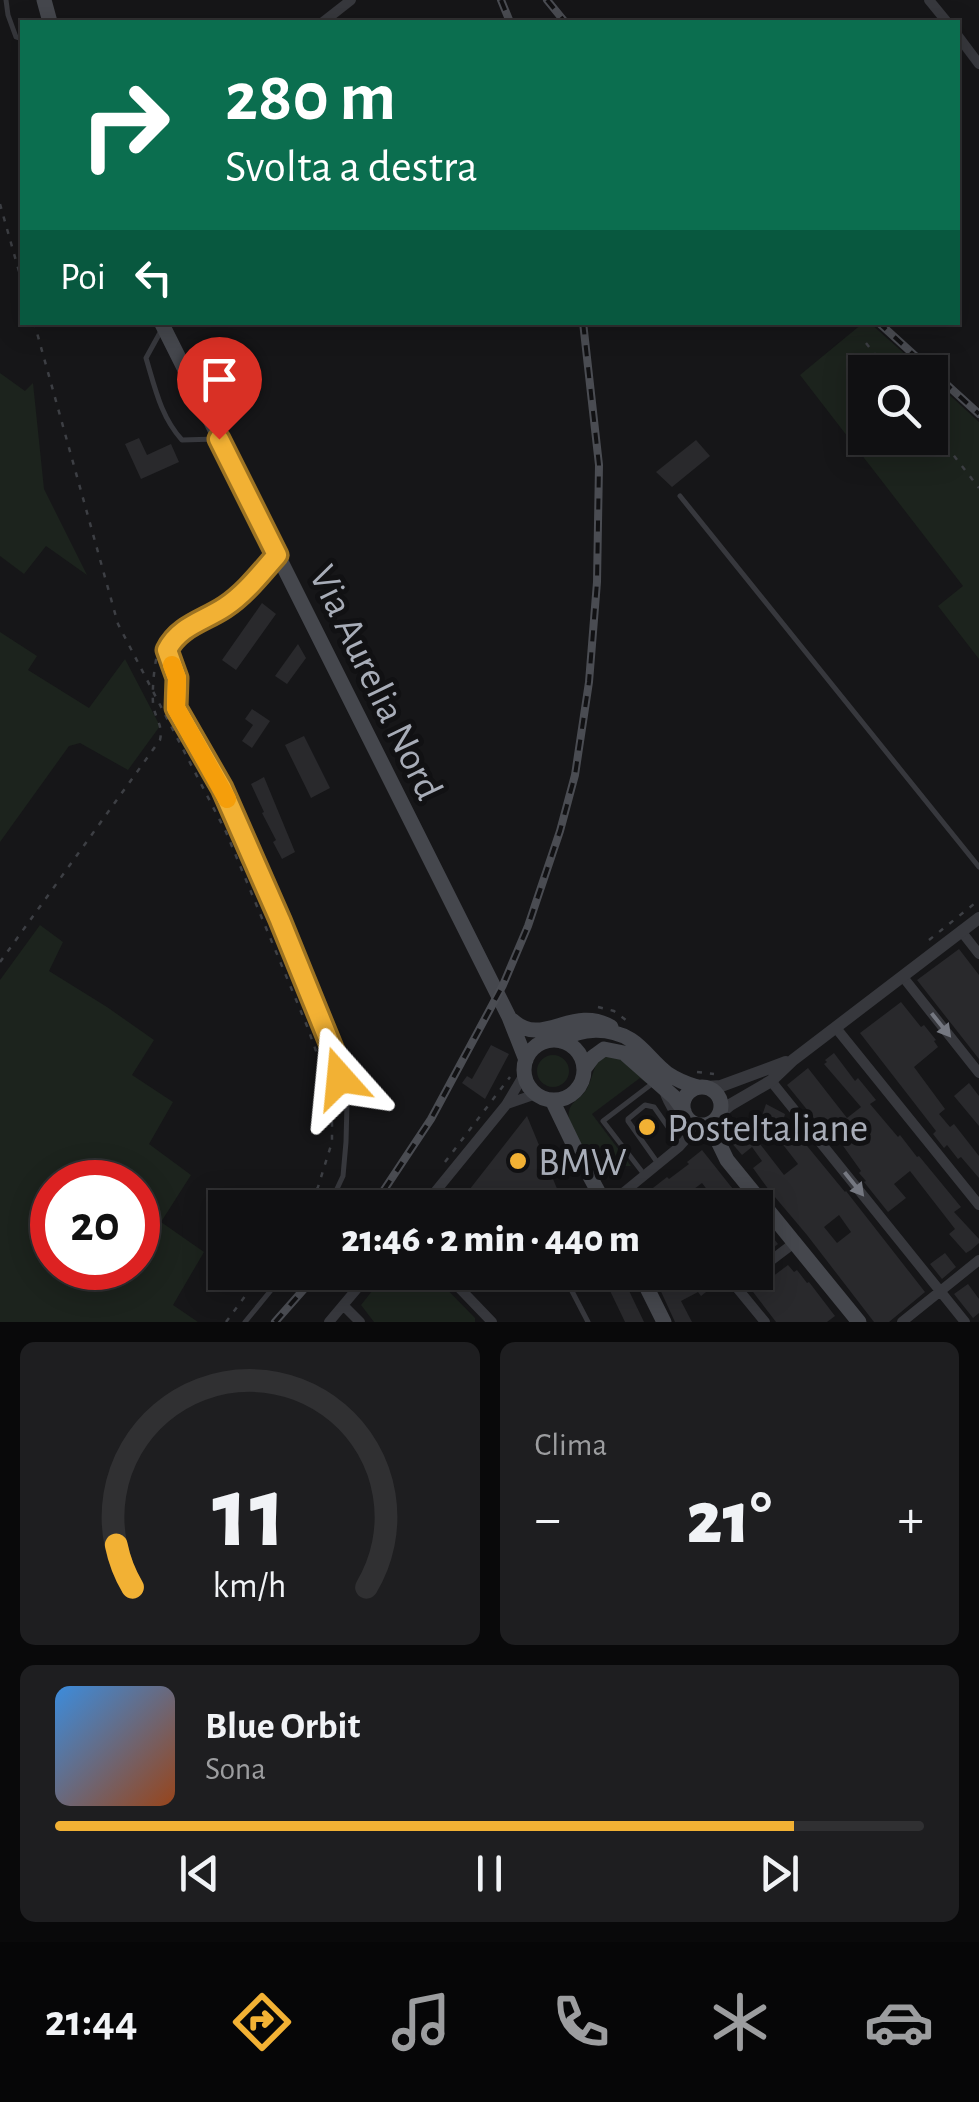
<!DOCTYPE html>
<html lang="it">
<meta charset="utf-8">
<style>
body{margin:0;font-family:"Alegreya Sans",sans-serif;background:#1e1e20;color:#f1f3f6;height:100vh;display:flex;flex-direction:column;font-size:38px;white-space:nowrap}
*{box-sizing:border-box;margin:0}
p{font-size:32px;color:#9c9d9f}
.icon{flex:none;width:55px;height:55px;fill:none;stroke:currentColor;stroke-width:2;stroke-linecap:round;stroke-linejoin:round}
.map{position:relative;height:1322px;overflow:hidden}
.sheet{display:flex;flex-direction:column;gap:20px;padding:20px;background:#09090a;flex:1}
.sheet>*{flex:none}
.guide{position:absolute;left:20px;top:20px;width:940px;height:305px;border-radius:0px;box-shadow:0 5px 25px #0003,0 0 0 2px #303032;background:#0b6e4f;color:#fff;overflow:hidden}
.controls{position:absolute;left:848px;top:355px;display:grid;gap:20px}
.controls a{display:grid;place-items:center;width:100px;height:100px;border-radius:0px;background:#101012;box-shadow:0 5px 25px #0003,0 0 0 2px #303032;font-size:50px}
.speed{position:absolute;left:30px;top:1160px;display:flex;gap:20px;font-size:50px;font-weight:700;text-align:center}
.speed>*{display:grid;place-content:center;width:130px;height:130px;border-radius:50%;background:#101012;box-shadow:0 5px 25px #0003,0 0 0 2px #303032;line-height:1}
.speed .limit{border:15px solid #d22;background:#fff;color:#111}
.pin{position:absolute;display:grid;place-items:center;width:85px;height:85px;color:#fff;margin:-102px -42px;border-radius:50% 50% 50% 0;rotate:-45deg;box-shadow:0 0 10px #0007}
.pin .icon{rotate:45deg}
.me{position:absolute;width:110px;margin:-55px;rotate:342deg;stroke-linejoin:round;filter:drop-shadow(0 0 8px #0008)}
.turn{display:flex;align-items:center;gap:35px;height:210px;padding:0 40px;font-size:45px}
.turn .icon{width:130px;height:130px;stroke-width:2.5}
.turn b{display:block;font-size:70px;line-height:85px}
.then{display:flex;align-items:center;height:95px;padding:0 40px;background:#0003;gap:20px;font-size:38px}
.big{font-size:75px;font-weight:800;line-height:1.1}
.sheet .tile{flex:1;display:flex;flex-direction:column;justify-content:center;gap:15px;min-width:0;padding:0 35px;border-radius:15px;background:#1e1e20}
.sheet .dial{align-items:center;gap:0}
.dial svg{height:260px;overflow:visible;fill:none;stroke:#303032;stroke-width:7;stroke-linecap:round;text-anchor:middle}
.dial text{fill:#f1f3f6;stroke:none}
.song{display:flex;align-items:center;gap:30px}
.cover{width:120px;height:120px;border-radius:15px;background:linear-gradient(135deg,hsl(210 70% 55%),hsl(20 70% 35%))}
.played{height:10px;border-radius:5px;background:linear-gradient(90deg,#f2b134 85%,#303032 85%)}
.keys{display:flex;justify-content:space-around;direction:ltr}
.heat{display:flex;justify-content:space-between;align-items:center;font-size:55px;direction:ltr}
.sheet .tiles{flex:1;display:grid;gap:20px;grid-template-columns:1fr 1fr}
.tile:last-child{grid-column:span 2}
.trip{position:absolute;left:208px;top:1190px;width:565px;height:100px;border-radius:0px;background:#101012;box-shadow:0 5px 25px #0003,0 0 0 2px #303032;font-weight:800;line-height:100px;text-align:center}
.tab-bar{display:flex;height:160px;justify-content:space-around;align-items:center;background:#060607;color:#9c9d9f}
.tab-bar .icon{width:70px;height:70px}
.tab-bar .on{color:#f2b134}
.tab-bar b{font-size:45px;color:#f1f3f6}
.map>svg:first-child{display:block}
.green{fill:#1c231d;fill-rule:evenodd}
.building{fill:#29292c;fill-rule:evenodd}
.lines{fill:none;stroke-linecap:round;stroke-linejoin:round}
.path{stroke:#3d3f44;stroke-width:2.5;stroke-dasharray:5 8;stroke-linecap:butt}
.service{stroke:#37383d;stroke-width:5}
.minor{stroke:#37383d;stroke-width:10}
.tertiary{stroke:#37383d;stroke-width:12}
.secondary{stroke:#45474d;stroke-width:15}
.rail-casing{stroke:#4a4c52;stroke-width:8}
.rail{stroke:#111113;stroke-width:4;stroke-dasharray:11;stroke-linecap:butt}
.oneway{fill:#757881}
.route-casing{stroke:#9d7322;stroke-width:25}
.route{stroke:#f2b134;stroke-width:18}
.slow{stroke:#f59e0b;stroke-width:18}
.poi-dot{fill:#f2b134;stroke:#111113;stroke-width:4}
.labels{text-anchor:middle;stroke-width:10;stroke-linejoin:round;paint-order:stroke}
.street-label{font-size:40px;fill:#a8adb8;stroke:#111113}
.poi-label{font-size:40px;fill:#a8adb8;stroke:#111113;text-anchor:start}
</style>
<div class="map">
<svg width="979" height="1322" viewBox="0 0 979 1322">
<rect width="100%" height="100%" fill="#161618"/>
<!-- green -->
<path class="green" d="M 863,323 L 870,323 L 925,372 L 865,372 L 865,438 L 930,438 L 930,377 L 979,422 L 979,659 L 938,606 L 963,586 L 800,375 Z
M 0,373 L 25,391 L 33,383 L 44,489 L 87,575 L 46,546 L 24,574 L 0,556 Z
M 0,632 L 37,656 L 28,670 L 89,708 L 125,659 L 160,726 L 128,770 L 80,743 L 69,746 L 0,842 Z
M 40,925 L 63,942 L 49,971 L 107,1007 L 154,1040 L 132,1075 L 173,1102 L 149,1144 L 191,1175 L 161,1222 L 204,1252 L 173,1305 L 198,1322 L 0,1322 L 0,980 ZM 52,1182 L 138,1182 L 138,1268 L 52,1268 Z
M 619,1054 L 649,1081 L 646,1083 L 640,1078 L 592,1114 L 631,1166 C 601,1167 587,1161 575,1134 C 572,1126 567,1120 569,1111 C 571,1102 578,1100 584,1093 C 592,1083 592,1069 600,1058 Z
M537 1071a16 16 0 1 1 32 0a16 16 0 1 1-32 0Z
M 387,1272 L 431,1273 L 475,1318 L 475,1322 L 374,1322 L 361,1305 Z"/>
<!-- building -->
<path class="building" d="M 139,438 L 147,455 L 171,444 L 179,462 L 141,479 L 125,444 Z
M 696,440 L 710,456 L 672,487 L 656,472 Z
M 262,603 L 276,614 L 236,670 L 222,660 Z
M 298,644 L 306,658 L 287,684 L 275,676 Z
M 252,709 L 270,721 L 252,748 L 242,741 L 253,725 L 245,719 Z
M 304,736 L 330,788 L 311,798 L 285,745 Z
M 264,777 L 295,852 L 282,859 L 273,842 L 276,840 L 262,813 L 264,812 L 251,784 Z
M 959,949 L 979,975 L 979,1059 L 917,980 Z
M 901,1002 L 921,1027 L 924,1025 L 936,1040 L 934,1041 L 938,1047 L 914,1067 L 945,1109 L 939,1114 L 950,1127 L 954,1124 L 979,1156 L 979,1178 L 961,1157 L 958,1159 L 947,1145 L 944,1148 L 933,1134 L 936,1131 L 860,1033 Z
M 491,1045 L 509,1054 L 485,1099 L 462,1083 L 467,1076 L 472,1079 Z
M 834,1053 L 855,1081 L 858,1078 L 876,1100 L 870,1104 L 898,1137 L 900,1135 L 917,1157 L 919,1156 L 961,1207 L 954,1212 L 979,1239 L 979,1243 L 971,1250 L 966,1253 L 949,1234 L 955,1229 L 910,1171 L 894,1184 L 906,1198 L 888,1212 L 864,1182 L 866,1181 L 859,1173 L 861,1171 L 831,1129 L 826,1133 L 787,1085 L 808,1068 L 847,1118 L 861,1107 L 824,1064 L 827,1062 L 825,1060 Z
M 969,1083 L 979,1096 L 979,1126 L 954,1096 Z
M 766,1104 L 785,1114 L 784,1118 L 845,1192 L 846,1191 L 925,1292 L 889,1322 L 874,1322 L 807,1235 L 769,1190 L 753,1168 L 762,1161 L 752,1147 L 742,1155 L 730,1141 L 728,1137 L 737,1129 L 736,1128 L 744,1121 L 748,1127 L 762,1116 ZM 774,1133 L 798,1164 L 784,1175 L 760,1144 ZM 839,1215 L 851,1232 L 837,1243 L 824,1227 Z
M 527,1116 L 565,1208 L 455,1208 Z
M 702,1150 L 748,1208 L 721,1208 L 702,1183 L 682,1198 L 679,1194 L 660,1208 L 636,1208 L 632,1199 L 642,1192 L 644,1195 L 667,1177 L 669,1179 L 689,1164 L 687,1162 Z
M 767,1230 L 778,1244 L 762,1257 L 755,1248 L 755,1240 Z
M 945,1253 L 956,1267 L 942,1279 L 930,1264 Z
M 788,1265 L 794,1272 L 797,1270 L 807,1283 L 809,1282 L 835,1316 L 827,1322 L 776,1322 L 750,1288 L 761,1279 L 764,1283 Z
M 601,1272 L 620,1272 L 644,1322 L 625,1322 Z
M 652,1272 L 715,1272 L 720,1281 L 701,1296 L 698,1292 L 681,1301 L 692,1322 L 675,1322 Z
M 968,1284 L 979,1299 L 979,1313 L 973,1318 L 954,1294 Z"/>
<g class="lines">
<!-- path -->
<path class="path" d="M 0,204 L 22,282
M 34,322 L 118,624 L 226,832 L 307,1026 L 329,1087 L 332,1103 L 332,1142 L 318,1187 L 306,1208
M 866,343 L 889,372
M 930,425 L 979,488
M 929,940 L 979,900
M 0,962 L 160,740 C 163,727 157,721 154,709 C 151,700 154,662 158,653
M 598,1007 L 614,1011 L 631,1024
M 697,1072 L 714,1074
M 445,1162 L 510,1077
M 226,1322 L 263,1272"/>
<!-- service -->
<path class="service" d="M 6,0 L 8,15 L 16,37 L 22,39
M 162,329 L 146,358 C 155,388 161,417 182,440 L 216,439
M 680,496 L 979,867
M 274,559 C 260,575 246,591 229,604 C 208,621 179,624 167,650 L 177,678 L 176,708 L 222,788 L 281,920 L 335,1053 L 347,1103 L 346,1142 L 343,1176 L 328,1208
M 657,1162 L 628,1121 L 628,1119 L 645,1105 L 654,1107 L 680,1144
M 643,1173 L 603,1121 L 653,1083
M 562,1272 L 588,1322
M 245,1322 L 286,1272"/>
<!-- minor -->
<path class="minor" d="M 929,0 L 947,22
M 323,22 L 351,0
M 958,36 L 979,64
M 961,931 L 979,954
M 903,977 L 979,1073
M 836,1028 L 979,1205
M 771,1081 L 965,1322
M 507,1104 L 536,1094
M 607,1206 L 679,1147 L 687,1138 C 685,1122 669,1110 664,1090
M 422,1208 L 506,1105 L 525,1073
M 444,1272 L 492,1322
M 724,1272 L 765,1322
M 736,1287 L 794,1243
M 344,1306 L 360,1322
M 329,1322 L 371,1272
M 902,1322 L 979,1260"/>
<!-- tertiary -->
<path class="tertiary" d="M 705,1087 L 721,1086 L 786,1062
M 719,1114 L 730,1105 L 771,1081 L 793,1060 L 979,918"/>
<!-- secondary -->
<path class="secondary" d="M 44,0 L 50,22
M 161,322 L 509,1017 L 526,1060
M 512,1020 C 543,1049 572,1004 611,1027
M524 1070a30 30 0 1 1 60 0a30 30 0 1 1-60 0Z
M 561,1041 C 581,1027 610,1027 631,1040 C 645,1049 654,1064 668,1074 C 677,1080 687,1084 697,1087
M 584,1069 L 593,1057 L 604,1049 L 624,1053 L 674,1097 L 684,1111
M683 1106a19 19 0 1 1 38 0a19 19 0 1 1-38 0Z
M 552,1100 L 581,1160 L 607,1208
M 715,1120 L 713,1131 L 727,1160 L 859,1322
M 639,1272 L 664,1322"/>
<!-- rail casing -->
<g class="rail-casing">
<path id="rail" d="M 501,0 L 510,22
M 547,0 L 565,22
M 878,322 L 979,414
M 372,1208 L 431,1119 L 503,985 L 528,926 L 560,831 L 575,775 L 589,682 L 597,582 L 599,465 L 583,322
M 275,1322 L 319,1272"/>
</g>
<!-- rail -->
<use href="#rail" class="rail"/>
</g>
<!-- one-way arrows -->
<defs><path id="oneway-solid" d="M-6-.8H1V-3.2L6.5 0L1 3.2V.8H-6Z" transform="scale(2.5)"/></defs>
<g class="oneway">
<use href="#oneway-solid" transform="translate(941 1025) rotate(51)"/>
<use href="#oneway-solid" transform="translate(854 1184) rotate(51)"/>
</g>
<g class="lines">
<!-- route casing -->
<g class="route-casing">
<path id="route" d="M 219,439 L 277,555 C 261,573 245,594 225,607 C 204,621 179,626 167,650 L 177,678 L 176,708 L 222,788 L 280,920 L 334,1053 L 340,1078"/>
</g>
<!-- route -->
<use href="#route" class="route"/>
<!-- slow -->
<path class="slow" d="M 172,665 L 177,678 L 176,708 L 227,799"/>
</g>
<!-- markers -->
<g class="poi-dot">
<circle cx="647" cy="1127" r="10"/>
<circle cx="518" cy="1161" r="10"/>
</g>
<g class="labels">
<!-- street labels -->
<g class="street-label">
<text transform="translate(377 682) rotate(64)" y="14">Via Aurelia Nord</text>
</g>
<!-- poi labels -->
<g class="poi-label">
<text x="667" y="1141">PosteItaliane</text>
<text x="538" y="1175">BMW</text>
</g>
</g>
</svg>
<div class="controls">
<a><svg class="icon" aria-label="search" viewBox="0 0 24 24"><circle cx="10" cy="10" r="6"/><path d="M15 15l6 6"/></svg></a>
</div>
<div class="speed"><div class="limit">20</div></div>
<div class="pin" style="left:219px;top:439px;background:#d93025"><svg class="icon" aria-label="arrive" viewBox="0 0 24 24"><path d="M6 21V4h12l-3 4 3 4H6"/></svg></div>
<svg class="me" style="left:340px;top:1078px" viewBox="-20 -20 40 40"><path d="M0-17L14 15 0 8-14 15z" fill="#f2b134" stroke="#fff" stroke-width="4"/></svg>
<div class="trip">21:46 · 2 min · 440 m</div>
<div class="guide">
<div class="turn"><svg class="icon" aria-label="right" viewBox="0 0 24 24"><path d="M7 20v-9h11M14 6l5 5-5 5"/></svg><div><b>280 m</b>Svolta a destra</div></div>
<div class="then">Poi<svg class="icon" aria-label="left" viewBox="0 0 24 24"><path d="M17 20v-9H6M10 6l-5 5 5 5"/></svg></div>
</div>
</div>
<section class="sheet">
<div class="tiles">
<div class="tile dial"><svg viewBox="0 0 100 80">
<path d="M14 69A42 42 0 1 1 86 69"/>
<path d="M14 69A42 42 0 0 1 9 56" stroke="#f2b134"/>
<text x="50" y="56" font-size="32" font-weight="700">11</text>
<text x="50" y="72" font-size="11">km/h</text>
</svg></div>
<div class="tile"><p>Clima</p>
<div class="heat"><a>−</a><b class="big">21°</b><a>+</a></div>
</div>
<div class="tile">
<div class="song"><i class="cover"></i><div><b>Blue Orbit</b><p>Sona</p></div></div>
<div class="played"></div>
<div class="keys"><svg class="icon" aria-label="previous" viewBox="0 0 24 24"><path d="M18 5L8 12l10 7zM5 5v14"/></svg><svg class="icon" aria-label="pause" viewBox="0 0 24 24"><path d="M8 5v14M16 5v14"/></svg><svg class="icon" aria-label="next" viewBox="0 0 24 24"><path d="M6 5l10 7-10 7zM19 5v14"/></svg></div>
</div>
</div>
</section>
<nav class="tab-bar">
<b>21:44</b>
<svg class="icon on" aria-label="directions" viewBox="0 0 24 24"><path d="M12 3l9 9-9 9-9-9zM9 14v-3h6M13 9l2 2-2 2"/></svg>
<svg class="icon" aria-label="music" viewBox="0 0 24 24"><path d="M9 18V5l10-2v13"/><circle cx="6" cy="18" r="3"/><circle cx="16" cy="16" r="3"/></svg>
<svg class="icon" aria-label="phone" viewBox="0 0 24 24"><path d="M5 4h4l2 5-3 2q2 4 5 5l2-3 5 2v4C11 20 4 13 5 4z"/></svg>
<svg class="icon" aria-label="climate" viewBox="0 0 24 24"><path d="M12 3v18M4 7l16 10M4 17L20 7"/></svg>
<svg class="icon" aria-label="car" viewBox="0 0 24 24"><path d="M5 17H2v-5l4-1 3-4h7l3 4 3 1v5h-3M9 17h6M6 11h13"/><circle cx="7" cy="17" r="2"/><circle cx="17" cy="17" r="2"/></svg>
</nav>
